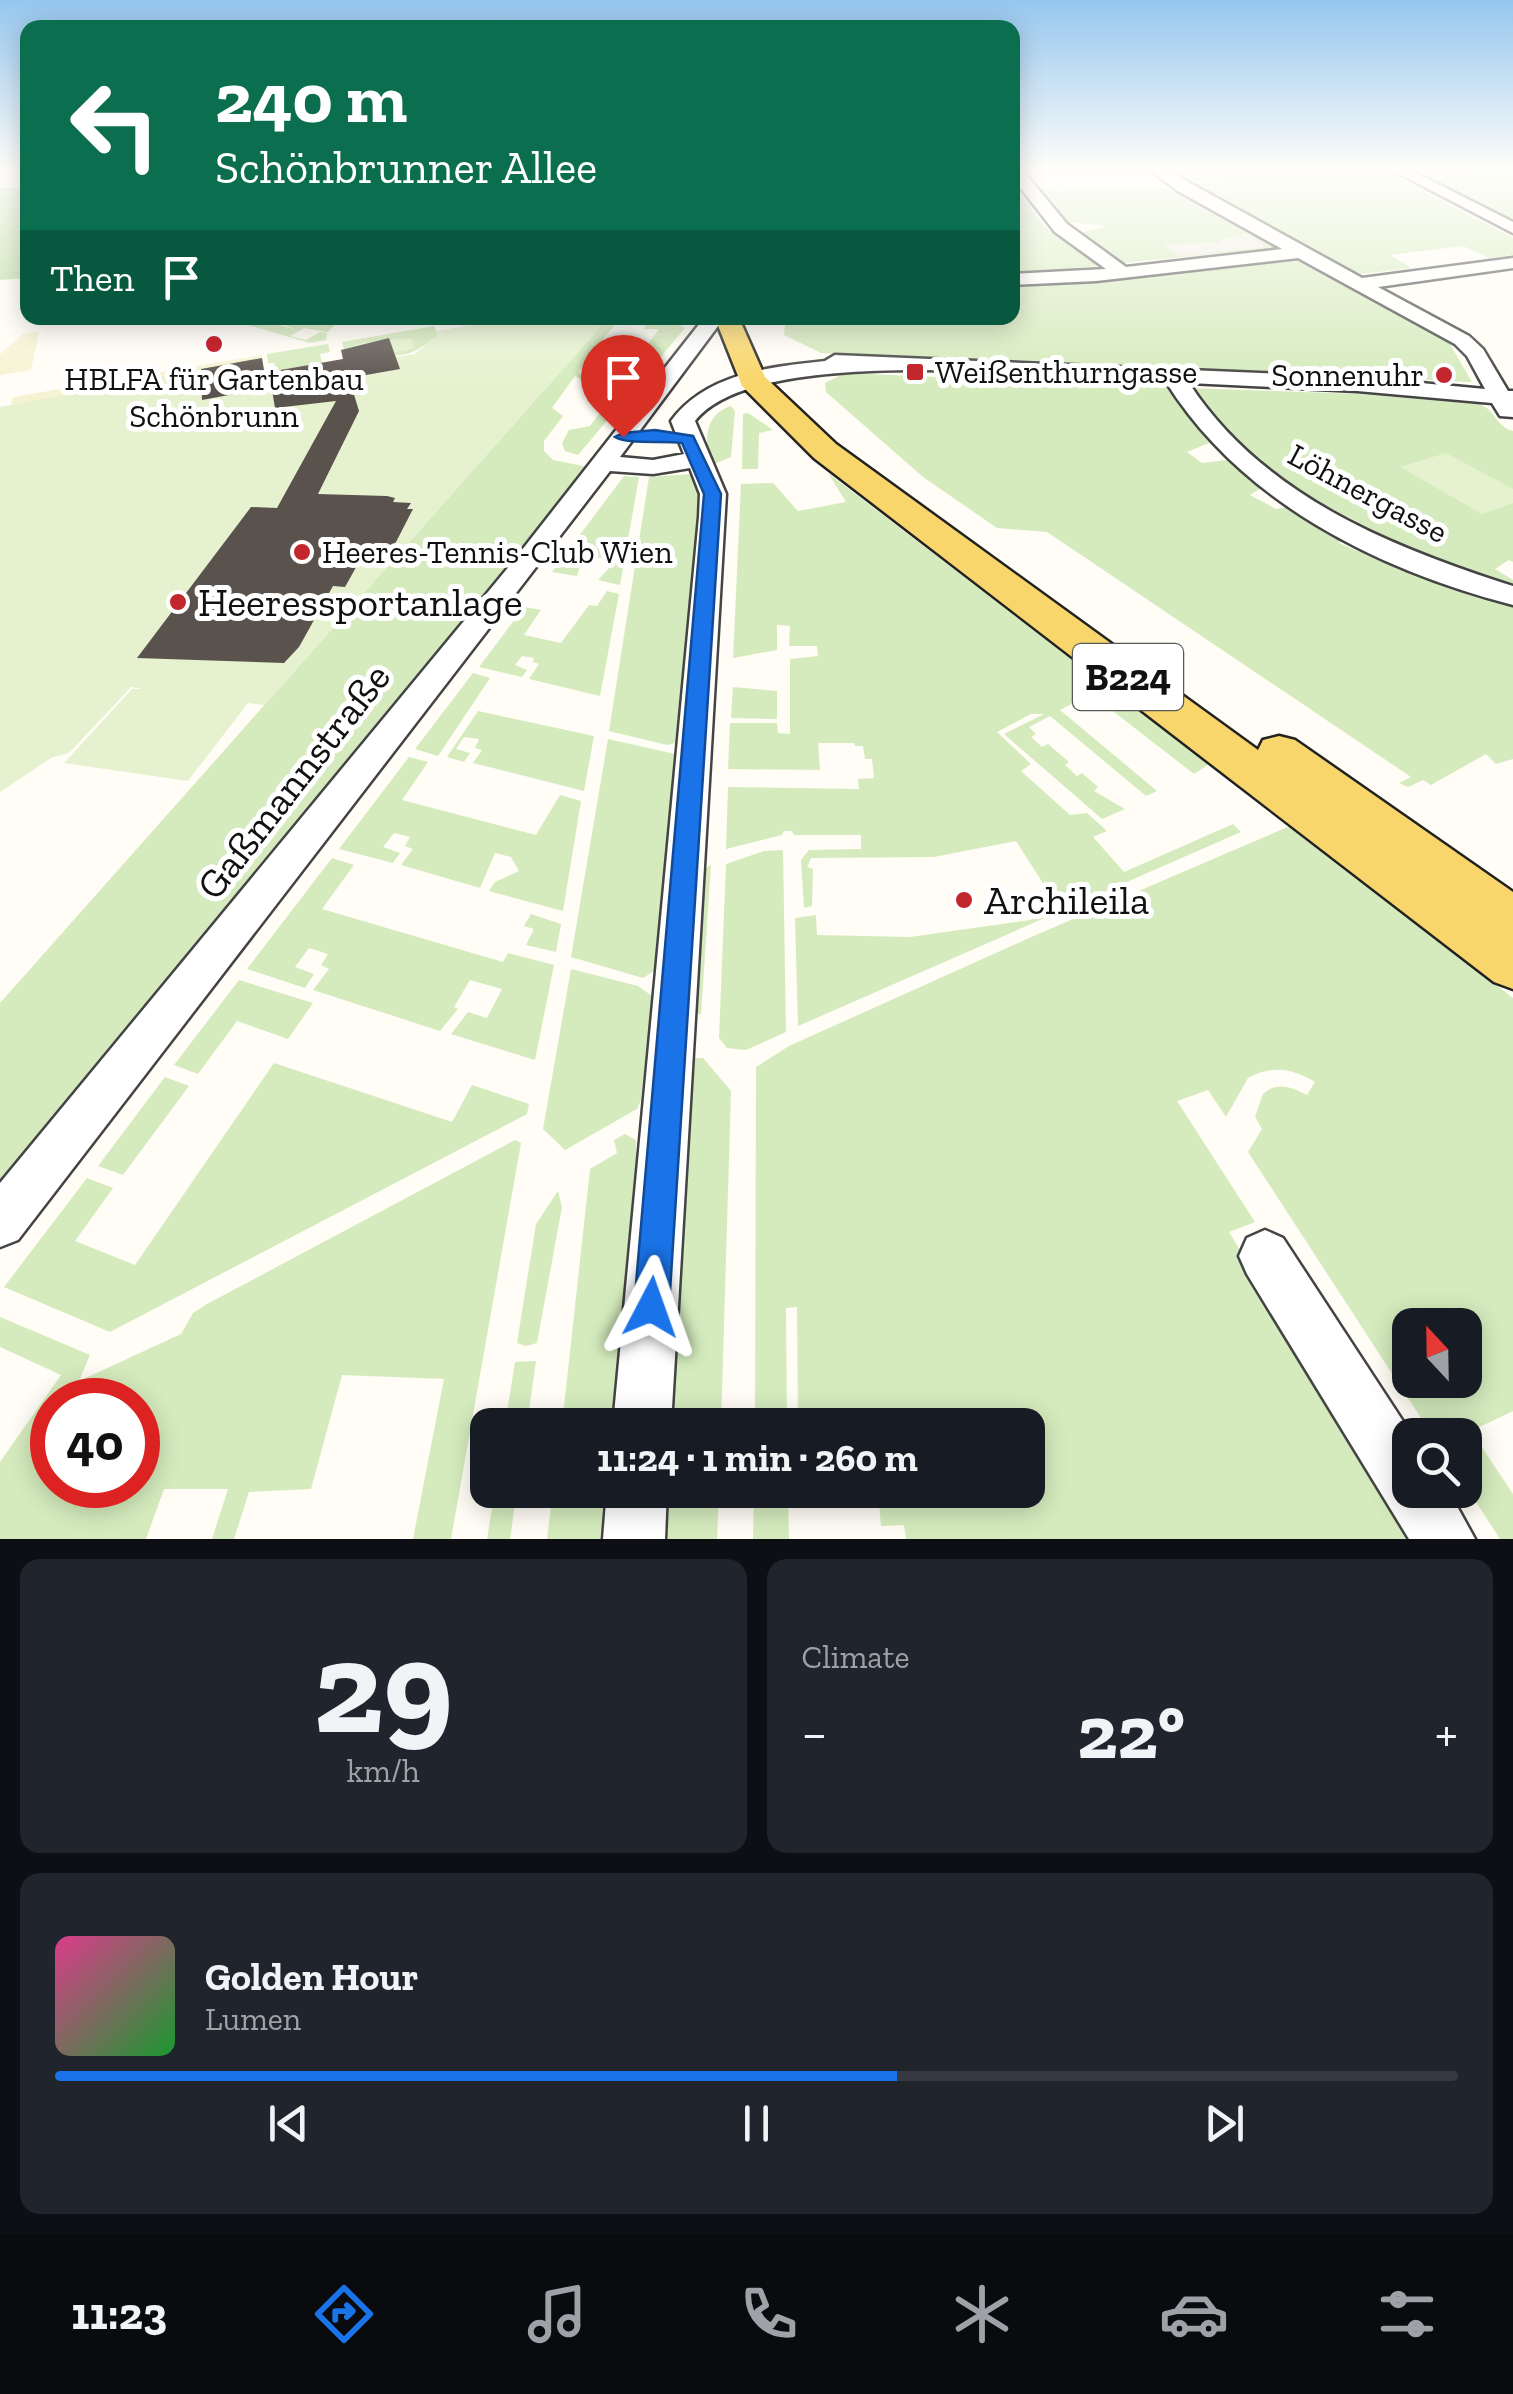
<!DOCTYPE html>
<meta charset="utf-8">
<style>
body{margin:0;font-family:"Zilla Slab",serif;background:#20242c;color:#f1f3f6;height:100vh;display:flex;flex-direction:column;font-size:38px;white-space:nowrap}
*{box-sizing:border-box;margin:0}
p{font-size:32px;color:#9ea1a6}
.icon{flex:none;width:55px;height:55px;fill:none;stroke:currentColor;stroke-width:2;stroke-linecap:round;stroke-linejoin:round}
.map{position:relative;height:1539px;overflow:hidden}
.drawer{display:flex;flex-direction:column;gap:20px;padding:20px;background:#0d0f14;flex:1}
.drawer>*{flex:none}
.guide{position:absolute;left:20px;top:20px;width:1000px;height:305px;border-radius:20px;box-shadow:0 5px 25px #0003;background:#0b6e4f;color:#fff;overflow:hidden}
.needle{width:65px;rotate:338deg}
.controls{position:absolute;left:1392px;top:1308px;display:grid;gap:20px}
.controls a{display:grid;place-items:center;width:90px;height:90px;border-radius:20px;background:#171b24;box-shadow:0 5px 25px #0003;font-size:50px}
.speed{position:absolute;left:30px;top:1378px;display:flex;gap:20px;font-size:50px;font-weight:700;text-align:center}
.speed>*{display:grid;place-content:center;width:130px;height:130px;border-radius:50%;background:#171b24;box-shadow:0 5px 25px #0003;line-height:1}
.speed .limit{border:15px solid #d22;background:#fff;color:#111}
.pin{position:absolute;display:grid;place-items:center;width:85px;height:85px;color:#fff;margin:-102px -42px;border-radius:50% 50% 50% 0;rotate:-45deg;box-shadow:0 0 10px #0007}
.pin .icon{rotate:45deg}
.me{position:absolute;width:110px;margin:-55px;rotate:4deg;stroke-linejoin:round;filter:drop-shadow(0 0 8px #0008)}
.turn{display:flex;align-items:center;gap:35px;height:210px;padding:0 30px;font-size:45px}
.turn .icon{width:130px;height:130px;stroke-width:2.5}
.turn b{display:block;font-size:70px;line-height:85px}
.then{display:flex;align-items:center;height:95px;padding:0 30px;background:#0003;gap:20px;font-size:38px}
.big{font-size:75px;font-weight:700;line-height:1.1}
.drawer .widget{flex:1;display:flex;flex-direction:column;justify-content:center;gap:15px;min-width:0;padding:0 35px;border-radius:20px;background:#20242c}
.drawer .dial{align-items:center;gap:0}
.dial b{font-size:130px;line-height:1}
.song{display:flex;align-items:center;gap:30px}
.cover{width:120px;height:120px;border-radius:15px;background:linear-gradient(135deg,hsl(330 70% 55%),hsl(130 70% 35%))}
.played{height:10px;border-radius:5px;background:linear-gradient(90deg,#1a73e8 60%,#363941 60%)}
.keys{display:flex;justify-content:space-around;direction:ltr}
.heat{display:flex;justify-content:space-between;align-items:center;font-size:55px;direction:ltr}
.drawer .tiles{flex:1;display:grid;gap:20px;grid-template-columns:1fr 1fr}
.widget:last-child{grid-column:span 2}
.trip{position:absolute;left:470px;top:1408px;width:575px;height:100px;border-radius:20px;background:#171b24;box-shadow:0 5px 25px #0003;font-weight:700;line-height:100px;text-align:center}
.dock{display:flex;height:160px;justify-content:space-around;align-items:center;background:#090b0e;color:#9ea1a6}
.dock .icon{width:70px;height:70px}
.dock .active{color:#1a73e8}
.dock b{font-size:45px;color:#f1f3f6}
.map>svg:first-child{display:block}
.farmland{fill:#f6f3d4}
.green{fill:#d5ebbd;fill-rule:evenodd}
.forest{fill:#b9dc9c}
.pitch{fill:#e6f2cf}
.plaza{fill:#f1ede2}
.building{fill:#5a524d}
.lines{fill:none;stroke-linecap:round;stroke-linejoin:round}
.minor-casing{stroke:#444;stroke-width:5}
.major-casing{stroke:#222;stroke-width:5}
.minor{fill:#fff;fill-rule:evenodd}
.major{fill:#f9d66b;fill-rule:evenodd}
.route{fill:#1a73e8;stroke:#114b97;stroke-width:2.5}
.poi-dot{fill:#c4262e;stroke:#fff;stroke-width:4}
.labels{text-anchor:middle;stroke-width:10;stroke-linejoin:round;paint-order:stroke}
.far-poi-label{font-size:32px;fill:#111;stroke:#fff;text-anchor:start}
.far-street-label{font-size:32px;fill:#111;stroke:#fff}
.shield{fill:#fff;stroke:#585858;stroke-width:2.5}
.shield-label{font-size:38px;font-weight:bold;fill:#111}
.poi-label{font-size:40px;fill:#111;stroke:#fff;text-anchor:start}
.street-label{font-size:40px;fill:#111;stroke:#fff}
</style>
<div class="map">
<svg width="1513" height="1539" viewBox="0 0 1513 1539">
<rect width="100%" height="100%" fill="#fffdf5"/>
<!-- farmland -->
<path class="farmland" d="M 39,332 L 31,370 L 0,375 L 0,354 L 23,334 Z
M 262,355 L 262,358 L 180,376 L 11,405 L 13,397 Z"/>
<!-- green -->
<path class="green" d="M 1513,173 L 1513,221 L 1421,174 Z
M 1393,175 L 1513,238 L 1513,255 L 1489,258 L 1463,246 L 1390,255 L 1412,268 L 1359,274 L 1181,177 Z
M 1012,184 L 1045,227 L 1098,266 L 1013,273 Z
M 1040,188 L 1058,191 L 1166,188 L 1275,248 L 1122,263 L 1080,233 L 1107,226 L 1067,222 Z
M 1295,260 L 1447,339 L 1472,382 L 821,353 L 784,335 L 786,318 L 1012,318 L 1013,286 L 1112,281 Z
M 247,318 L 283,318 L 275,322 L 264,321 L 297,330 L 277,322 L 287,318 L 341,318 L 328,332 L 304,328 L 290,336 L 306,340 L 320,332 L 327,333 L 326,340 L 310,343 L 248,325 Z
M 608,318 L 620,318 L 603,339 L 613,346 L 611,349 L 601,343 L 578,372 L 588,379 L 586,382 L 575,376 L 552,408 L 563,416 L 544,441 L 544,451 L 553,460 L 588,467 L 0,1179 L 0,1003 Z
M 653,318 L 666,318 L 685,328 L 578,455 L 565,451 L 562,443 L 569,430 L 590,426 L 608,402 L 591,403 L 592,400 L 612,397 L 628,374 L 610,376 L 631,369 L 645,349 L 628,350 L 630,347 L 648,344 L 659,329 L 643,329 Z
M 434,326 L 438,335 C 390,375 392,341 344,349 L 342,342 Z
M 328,344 L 330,352 L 320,354 L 322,363 L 270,372 L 270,367 L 276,363 L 268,363 L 267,354 Z
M 845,373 L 1168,387 L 1209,443 L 1187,452 L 1202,463 L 1227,460 L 1263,487 L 1250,495 L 1276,509 L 1292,506 L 1343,534 L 1339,543 L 1367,555 L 1379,551 L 1448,578 L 1450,589 L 1482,599 L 1489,594 L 1513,601 L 1513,759 L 1496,764 L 1486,754 L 1431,785 L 1423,780 L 1408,787 L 1399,783 L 1411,777 L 1047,532 L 997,528 L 923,477 L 826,392 L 825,383 Z
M 1191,388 L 1358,394 L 1479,404 C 1495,409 1496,427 1513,431 L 1513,562 L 1509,560 L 1495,569 L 1513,580 L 1513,589 L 1387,541 L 1387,537 L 1309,497 L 1235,447 Z
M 731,406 L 735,411 L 731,457 L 714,464 C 702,442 705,414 731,406 Z
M 748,413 L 773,430 L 759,433 L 758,469 L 742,469 L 743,414 Z
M 828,473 L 1209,764 L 1194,774 L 1105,705 L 1100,706 L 1087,696 L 1060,710 L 1157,791 L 1146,796 L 1050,716 L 1029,727 L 1036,734 L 1031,737 L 1042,747 L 1048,744 L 1069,762 L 1065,765 L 1077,776 L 1082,773 L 1098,787 L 1094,791 L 1125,809 L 1102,819 L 1004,734 L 1044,714 L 1031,714 L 997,732 L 1031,764 L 1021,771 L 1070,815 L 1087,813 L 1107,831 L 1093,837 L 1124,872 L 1233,824 L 1241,832 L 798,1026 L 795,918 L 816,915 L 817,935 L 910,937 L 1030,920 L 1042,915 L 1036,906 L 1047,903 L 1039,891 L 1046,888 L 1016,841 L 934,857 L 811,858 L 807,867 L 813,869 L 812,906 L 804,908 L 801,860 L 809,850 L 861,849 L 861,835 L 794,835 L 792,831 L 784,831 L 782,835 L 726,849 L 728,787 L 859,789 L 858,779 L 874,778 L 872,759 L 865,759 L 863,746 L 855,746 L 854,743 L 818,743 L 820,770 L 728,769 L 730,723 L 777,723 L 778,733 L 790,734 L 790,659 L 818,656 L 817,646 L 789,646 L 790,626 L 777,625 L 777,650 L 733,658 L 741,484 L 773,483 L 798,511 L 846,502 Z
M 693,474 L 700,498 L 675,743 L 667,745 L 609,731 L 649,477 Z
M 624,476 L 639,477 L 620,585 L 598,580 L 612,565 L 607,557 L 582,560 L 577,576 L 552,572 Z
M 607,591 L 619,594 L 600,696 L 529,679 L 539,664 L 533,662 L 534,658 L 522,656 L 515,665 L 527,670 L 522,677 L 479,667 L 524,607 L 541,610 L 524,635 L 561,643 L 589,605 L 597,606 Z
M 473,673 L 490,678 L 438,756 L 415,749 Z
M 733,687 L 777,691 L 777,719 L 731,718 Z
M 478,711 L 594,736 L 584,791 L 473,763 L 482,750 L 475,748 L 479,739 L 464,737 L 456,749 L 470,753 L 464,762 L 447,757 Z
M 608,739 L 675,754 L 654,971 L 643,978 L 571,957 Z
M 409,757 L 428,762 L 402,800 L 536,835 L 560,795 L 581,801 L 563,911 L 489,891 L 495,882 L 519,871 L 511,857 L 495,853 L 480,888 L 401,865 L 413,849 L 405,846 L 410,837 L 394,833 L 383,847 L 400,853 L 393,863 L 339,849 Z
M 1290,826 L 1513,998 L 1513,1411 L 1471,1431 L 1513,1494 L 1513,1539 L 1500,1539 L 1465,1485 L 1465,1435 L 1432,1435 L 1248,1152 L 1262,1129 L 1255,1117 L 1263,1094 C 1277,1081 1292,1087 1307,1095 L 1315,1082 C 1292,1068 1272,1065 1248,1078 L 1226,1117 L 1208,1090 L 1177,1101 L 1255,1222 L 1229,1232 L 1415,1539 L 906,1539 L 904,1525 L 881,1526 L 878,1490 L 1028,1490 L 1028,1425 L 798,1425 L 797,1307 L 786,1308 L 787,1425 L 755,1425 L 756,1067 L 789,1046 L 1036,935 ZM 1410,1325 L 1465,1325 L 1465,1380 L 1410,1380 Z
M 783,850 L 786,1032 L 746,1050 L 727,1048 L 719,1038 L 726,864 L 764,851 Z
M 332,858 L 354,865 L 322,909 L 503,962 L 508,953 L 554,965 L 535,1060 L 451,1034 L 468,1012 L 487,1018 L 502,989 L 470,980 L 454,1007 L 458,1009 L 440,1031 L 313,990 L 329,969 L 321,965 L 328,954 L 309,948 L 295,967 L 314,974 L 305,988 L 247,969 Z
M 711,865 L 701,1014 L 691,1014 L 702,870 Z
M 531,914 L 561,924 L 556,952 L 526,945 L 534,929 L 524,926 Z
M 571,969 L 638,986 L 652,996 L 641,1100 L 637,1109 L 565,1150 L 543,1129 Z
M 239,980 L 313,1003 L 288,1039 L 237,1021 L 198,1074 L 174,1065 Z
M 692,1058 L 703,1058 L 731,1091 L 721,1425 L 668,1425 Z
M 274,1063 L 452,1122 L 472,1085 L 529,1104 L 527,1114 L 110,1332 L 4,1287 L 87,1178 L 113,1188 L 75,1241 L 135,1265 Z
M 165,1077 L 189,1086 L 123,1175 L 98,1166 Z
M 625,1134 L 636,1140 L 636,1157 L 612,1425 L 562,1425 L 590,1169 L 617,1153 L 614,1140 Z
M 515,1140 L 521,1143 L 451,1539 L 413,1539 L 444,1379 L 342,1375 L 311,1489 L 249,1492 L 234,1539 L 212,1539 L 228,1489 L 164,1489 L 146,1539 L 0,1539 L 0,1462 L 61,1375 L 0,1347 L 0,1317 L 90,1355 L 79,1381 L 181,1334 L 193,1313 L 207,1304 ZM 52,1400 L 138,1400 L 138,1485 L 52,1485 Z
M 558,1191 L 562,1207 L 537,1343 L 526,1346 L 517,1343 L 536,1224 Z
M 536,1361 L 527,1425 L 505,1425 L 515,1362 Z
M 495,1490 L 517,1490 L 510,1539 L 487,1539 Z
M 553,1490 L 605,1490 L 600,1539 L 547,1539 Z
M 664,1490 L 719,1490 L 717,1539 L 661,1539 Z
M 754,1490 L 788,1490 L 789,1539 L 753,1539 Z"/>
<!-- forest -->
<path class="forest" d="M 0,188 L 27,188 L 27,278 L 0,280 Z"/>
<!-- pitch -->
<path class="pitch" d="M 516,318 L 608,318 L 265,705 L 248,703 L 188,781 L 64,763 L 132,689 L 143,689 L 131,687 L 69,753 L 51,758 L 0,792 L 0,407 L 262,358 L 265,373 L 343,359 L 341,350 L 362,343 L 411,338 L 415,348 L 395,352 L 396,357 L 415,354 L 438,335 L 437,331 Z
M 1446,453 L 1513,489 L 1513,503 L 1482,514 L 1400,467 Z"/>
<!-- plaza -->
<path class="plaza" d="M 1247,233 L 1266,247 L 1180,256 L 1163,245 L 1222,242 L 1219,239 Z"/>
<!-- building -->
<path class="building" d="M 389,338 L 400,369 L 349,378 L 359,411 L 318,494 L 387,496 L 395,498 L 393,502 L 411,503 L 407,509 L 413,509 L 396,542 L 377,563 L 359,562 L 345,587 L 333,586 L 299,647 L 284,663 L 137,658 L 251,507 L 277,508 L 336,401 L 275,408 L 269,372 L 343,359 L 341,350 Z
M 262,358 L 267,388 L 202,400 L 201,369 Z"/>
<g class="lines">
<!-- minor casing -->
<g class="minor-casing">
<path id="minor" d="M 1012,171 L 1023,171 L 1067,224 L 1126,267 L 1282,249 L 1178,191 L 1151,171 L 1168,171 L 1362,278 L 1513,258 L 1513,268 L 1378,287 L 1469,336 L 1483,349 L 1508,391 L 1513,391 L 1513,417 L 1500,416 L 1492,403 L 1357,391 L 1189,383 C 1262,495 1390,547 1513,586 L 1513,605 C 1378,570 1241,502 1166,382 C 1066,378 757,341 695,421 L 726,494 L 671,1425 L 613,1425 L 699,517 L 700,494 L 690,468 L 653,474 L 610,471 L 18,1240 L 0,1247 L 0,1183 L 511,564 L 704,318 L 724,318 L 620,457 L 653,460 L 684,454 L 671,421 C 706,373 770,367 825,361 L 835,355 L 1357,377 L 1485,389 L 1467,356 L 1455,344 L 1298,258 L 1096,281 L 1012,285 L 1012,274 L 1106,269 L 1055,232 L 1012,177 Z
M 1394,171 L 1412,171 L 1513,222 L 1513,233 Z
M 1265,1230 L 1283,1238 L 1412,1435 L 1410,1490 L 1448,1490 L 1475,1539 L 1409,1539 L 1247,1274 L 1239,1256 L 1247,1238 Z
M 607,1490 L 667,1490 L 665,1539 L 603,1539 Z"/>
</g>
<!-- major casing -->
<g class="major-casing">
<path id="major" d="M 715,318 L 739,318 L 765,377 L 836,444 L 1258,750 L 1263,740 L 1279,736 L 1295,740 L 1513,892 L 1513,989 L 1494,982 L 814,458 L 742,386 Z"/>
</g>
<!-- minor -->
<use href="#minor" class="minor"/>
<!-- major -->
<use href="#major" class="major"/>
</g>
<!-- sky -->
<linearGradient id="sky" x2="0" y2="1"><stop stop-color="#95c6ee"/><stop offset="0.44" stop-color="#fffefa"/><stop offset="1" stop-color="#fffefa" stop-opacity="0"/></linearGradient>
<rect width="1513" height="386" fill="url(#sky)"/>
<!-- route -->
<path class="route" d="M 655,430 L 693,436 L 721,494 L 669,1307 L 663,1319 L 651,1324 L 639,1319 L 634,1307 L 704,494 L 682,443 C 664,440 627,445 615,437 L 623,433 Z"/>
<!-- markers -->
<g class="poi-dot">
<circle cx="214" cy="344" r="10"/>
<rect x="905" y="362" width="20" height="20" rx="5"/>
<circle cx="1444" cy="375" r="10"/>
<circle cx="302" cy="552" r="10"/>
<circle cx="178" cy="602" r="10"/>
<circle cx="964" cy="900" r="10"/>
</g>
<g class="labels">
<!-- far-poi labels -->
<g class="far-poi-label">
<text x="935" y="383">Weißenthurngasse</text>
<text x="1424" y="386" text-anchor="end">Sonnenuhr</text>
<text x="214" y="390" text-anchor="middle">HBLFA für Gartenbau<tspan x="214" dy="37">Schönbrunn</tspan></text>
<text x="322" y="563">Heeres-Tennis-Club Wien</text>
</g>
<!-- far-street labels -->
<g class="far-street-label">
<text transform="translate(1368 493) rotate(28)" y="11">Löhnergasse</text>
</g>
<!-- shield labels -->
<rect class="shield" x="1073" y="644" width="110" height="66" rx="8"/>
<g class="shield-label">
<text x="1128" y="690">B224</text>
</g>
<!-- poi labels -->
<g class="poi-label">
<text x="198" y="616">Heeressportanlage</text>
<text x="984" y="914">Archileila</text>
</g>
<!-- street labels -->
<g class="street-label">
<text transform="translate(293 781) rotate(-52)" y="14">Gaßmannstraße</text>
</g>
</g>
</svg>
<div class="controls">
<a><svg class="needle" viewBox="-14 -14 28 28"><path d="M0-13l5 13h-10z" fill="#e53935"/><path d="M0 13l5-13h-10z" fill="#9ea1a6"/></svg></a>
<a><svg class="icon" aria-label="search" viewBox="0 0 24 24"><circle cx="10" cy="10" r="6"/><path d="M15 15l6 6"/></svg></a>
</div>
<div class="speed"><div class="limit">40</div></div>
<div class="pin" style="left:623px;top:437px;background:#d93025"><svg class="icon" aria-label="arrive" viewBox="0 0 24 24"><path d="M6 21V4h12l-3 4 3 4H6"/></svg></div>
<svg class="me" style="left:651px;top:1307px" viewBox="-20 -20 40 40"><path d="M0-17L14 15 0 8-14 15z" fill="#1a73e8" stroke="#fff" stroke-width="4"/></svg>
<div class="trip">11:24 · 1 min · 260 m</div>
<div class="guide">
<div class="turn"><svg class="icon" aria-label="left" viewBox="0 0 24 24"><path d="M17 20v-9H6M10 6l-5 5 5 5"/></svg><div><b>240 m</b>Schönbrunner Allee</div></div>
<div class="then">Then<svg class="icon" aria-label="arrive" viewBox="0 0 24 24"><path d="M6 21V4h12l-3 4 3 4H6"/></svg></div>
</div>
</div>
<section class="drawer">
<div class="tiles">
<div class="widget dial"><b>29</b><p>km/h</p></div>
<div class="widget"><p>Climate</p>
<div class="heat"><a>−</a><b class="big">22°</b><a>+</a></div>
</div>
<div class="widget">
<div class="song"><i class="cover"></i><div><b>Golden Hour</b><p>Lumen</p></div></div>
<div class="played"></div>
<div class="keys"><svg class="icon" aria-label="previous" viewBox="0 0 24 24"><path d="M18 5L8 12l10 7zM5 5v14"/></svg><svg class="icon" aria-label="pause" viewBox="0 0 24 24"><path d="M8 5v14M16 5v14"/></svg><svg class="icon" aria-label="next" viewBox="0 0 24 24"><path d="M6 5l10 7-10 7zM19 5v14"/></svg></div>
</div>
</div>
</section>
<nav class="dock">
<b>11:23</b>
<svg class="icon active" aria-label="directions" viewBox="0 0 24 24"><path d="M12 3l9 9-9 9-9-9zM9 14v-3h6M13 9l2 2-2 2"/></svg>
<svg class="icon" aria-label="music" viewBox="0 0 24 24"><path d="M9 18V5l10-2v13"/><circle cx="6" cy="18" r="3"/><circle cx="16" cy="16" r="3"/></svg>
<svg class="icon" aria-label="phone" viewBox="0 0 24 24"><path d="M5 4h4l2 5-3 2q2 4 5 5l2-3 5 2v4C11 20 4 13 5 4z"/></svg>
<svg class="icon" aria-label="climate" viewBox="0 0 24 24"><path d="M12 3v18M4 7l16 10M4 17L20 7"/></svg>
<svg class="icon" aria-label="car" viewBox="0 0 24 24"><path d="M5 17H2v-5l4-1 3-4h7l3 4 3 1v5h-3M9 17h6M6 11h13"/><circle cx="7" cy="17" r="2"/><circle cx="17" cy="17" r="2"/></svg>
<svg class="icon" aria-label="filters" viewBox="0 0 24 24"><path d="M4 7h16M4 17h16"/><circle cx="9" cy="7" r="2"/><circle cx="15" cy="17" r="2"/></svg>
</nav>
